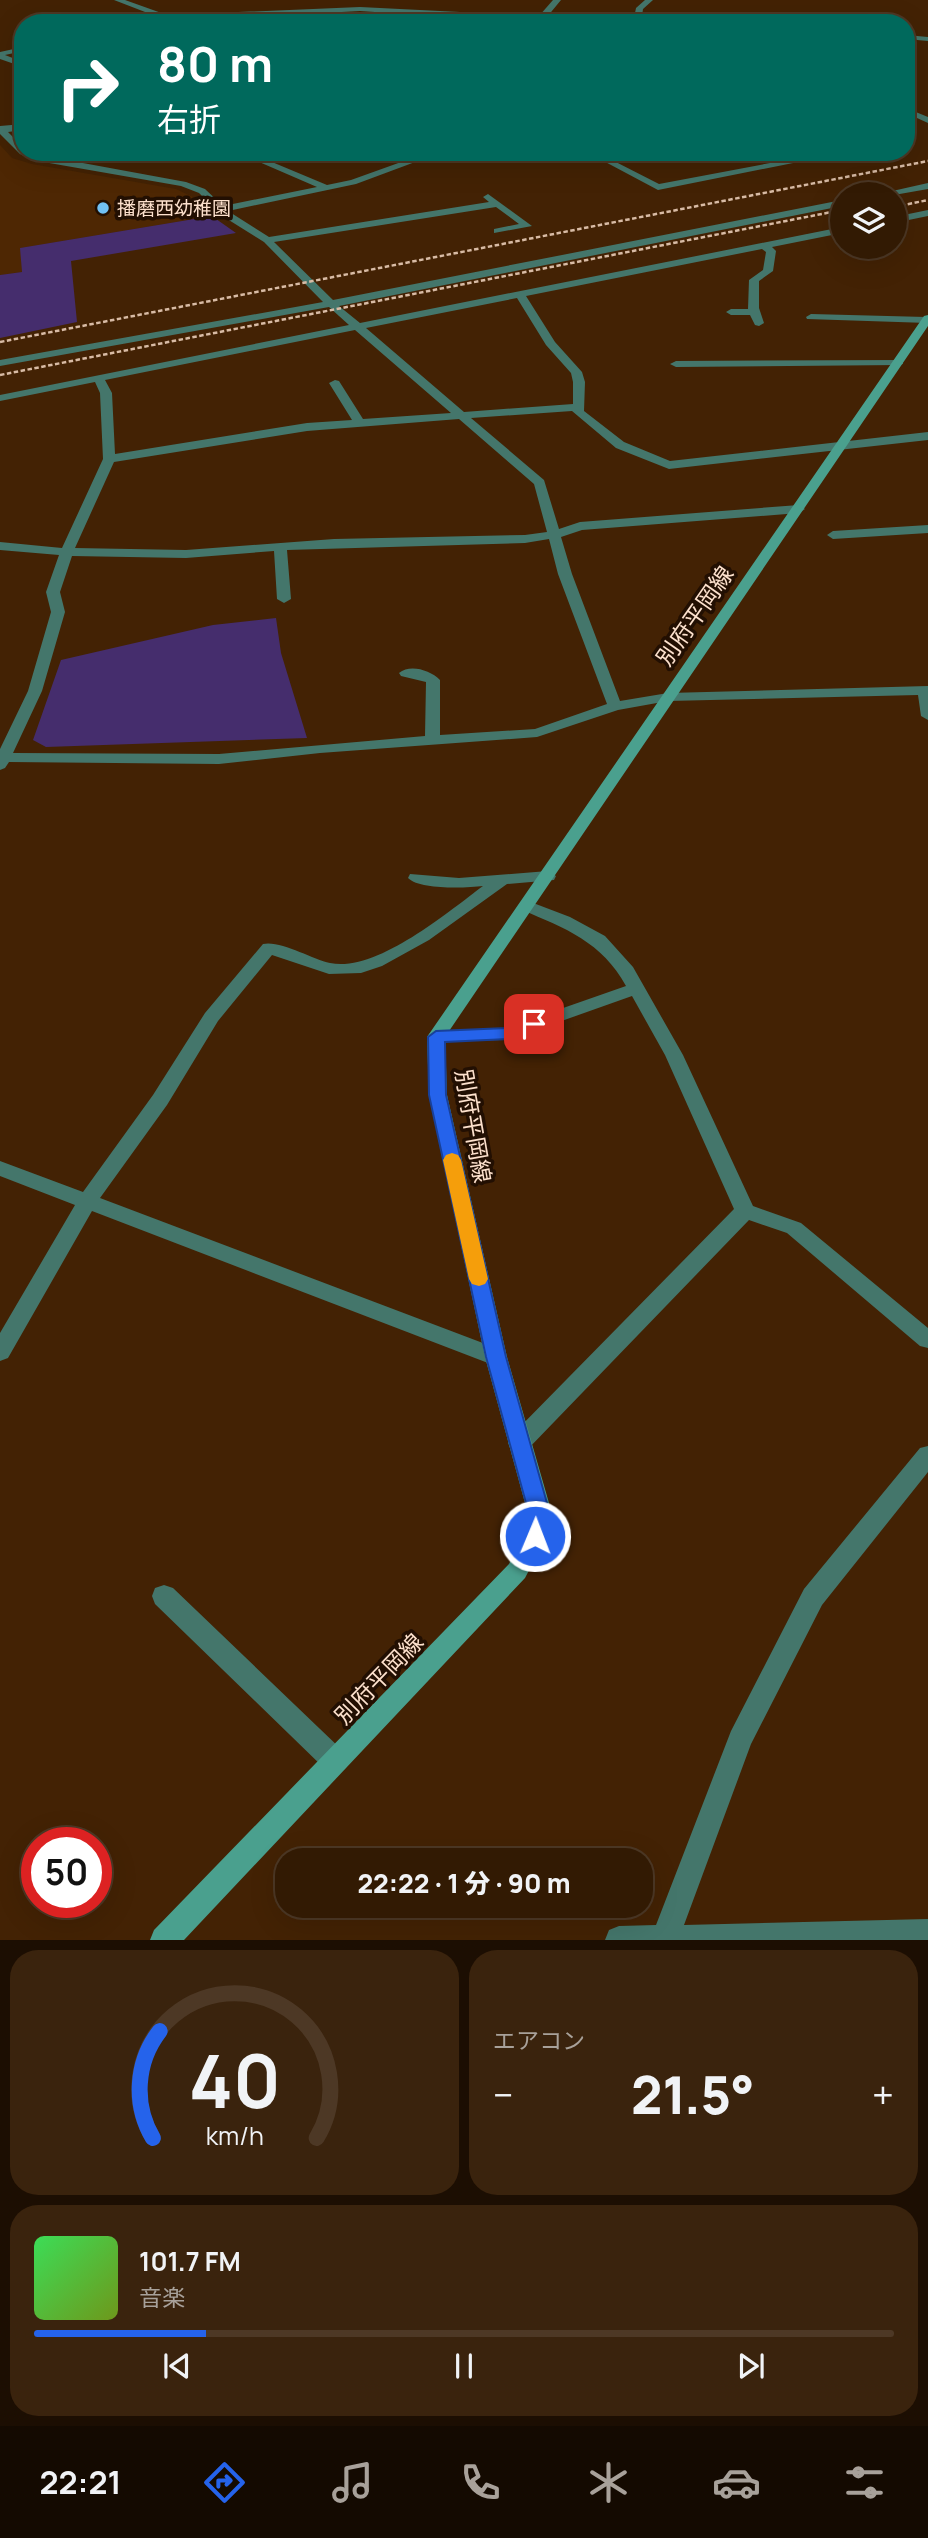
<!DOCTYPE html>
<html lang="ja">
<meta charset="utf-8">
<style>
body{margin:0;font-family:Manrope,"Noto Sans JP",sans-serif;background:#3a230d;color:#f1f3f6;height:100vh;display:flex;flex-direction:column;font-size:26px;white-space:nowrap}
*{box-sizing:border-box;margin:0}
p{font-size:23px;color:#a8a19a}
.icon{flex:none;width:38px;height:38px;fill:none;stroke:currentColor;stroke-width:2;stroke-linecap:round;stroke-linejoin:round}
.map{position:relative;height:1940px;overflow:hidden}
.panel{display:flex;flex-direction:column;gap:10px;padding:10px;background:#1c0e02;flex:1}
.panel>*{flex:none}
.guide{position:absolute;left:14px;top:14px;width:901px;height:147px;border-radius:28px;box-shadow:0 7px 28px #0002,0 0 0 2px #4d3825;background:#00695c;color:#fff;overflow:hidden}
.tools{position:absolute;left:830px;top:182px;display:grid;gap:14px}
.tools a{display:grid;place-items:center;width:77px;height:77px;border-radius:50%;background:#321a03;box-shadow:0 7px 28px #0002,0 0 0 2px #4d3825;font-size:35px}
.speed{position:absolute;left:21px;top:1827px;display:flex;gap:14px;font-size:35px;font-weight:700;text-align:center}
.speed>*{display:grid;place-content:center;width:91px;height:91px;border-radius:50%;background:#321a03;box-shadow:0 7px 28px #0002,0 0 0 2px #4d3825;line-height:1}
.speed .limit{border:10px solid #d22;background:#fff;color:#111}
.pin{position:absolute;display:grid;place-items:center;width:60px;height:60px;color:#fff;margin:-30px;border-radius:14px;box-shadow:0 4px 10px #0006}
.me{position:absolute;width:77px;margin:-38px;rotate:1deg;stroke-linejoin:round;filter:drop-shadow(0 0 5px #0008)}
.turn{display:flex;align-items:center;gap:24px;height:147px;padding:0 28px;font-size:32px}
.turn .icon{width:91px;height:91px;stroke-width:2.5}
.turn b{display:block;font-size:49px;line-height:60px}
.big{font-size:52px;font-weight:800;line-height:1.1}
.panel .tile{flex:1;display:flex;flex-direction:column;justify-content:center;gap:10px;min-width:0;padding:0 24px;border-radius:28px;background:#3a230d}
.panel .dial{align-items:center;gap:0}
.dial svg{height:182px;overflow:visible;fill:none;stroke:#4d3825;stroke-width:7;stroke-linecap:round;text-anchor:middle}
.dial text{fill:#f1f3f6;stroke:none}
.song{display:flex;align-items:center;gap:21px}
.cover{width:84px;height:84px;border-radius:10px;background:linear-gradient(135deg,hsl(130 70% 55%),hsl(80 70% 35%))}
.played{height:7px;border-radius:4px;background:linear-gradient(90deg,#2563eb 20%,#4d3825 20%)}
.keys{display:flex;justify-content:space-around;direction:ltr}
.heat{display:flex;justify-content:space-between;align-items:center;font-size:38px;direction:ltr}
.panel .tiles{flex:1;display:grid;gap:10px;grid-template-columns:1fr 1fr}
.tile:last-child{grid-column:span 2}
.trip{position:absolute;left:275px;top:1848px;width:378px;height:70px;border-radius:28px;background:#321a03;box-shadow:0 7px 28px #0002,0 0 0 2px #4d3825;font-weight:800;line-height:70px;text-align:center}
.tabs{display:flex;height:112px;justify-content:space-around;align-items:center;background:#140a01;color:#a8a19a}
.tabs .icon{width:49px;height:49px}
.tabs .on{color:#2563eb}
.tabs b{font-size:32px;color:#f1f3f6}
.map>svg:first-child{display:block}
.built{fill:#4e2703}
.green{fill:#452d6d}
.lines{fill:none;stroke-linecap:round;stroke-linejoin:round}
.street{fill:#44766b;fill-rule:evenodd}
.secondary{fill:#4aa08e;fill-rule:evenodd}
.rail{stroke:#d8bba5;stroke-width:2.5;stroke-dasharray:4.5 2.5;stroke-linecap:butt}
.route{fill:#2563eb;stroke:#184099;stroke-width:2}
.slow{fill:#f59e0b}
.poi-dot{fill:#71c1f4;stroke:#220f02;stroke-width:2.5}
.labels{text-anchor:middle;stroke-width:7;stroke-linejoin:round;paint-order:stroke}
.far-poi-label{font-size:19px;fill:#fde1cd;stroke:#220f02;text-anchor:start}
.street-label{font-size:23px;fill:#fde1cd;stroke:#220f02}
</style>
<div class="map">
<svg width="928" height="1940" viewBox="0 0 928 1940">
<rect width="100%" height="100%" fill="#432204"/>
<!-- built -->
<path class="built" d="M 0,145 L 12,158 L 32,164 L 176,189 L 203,202 L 209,214 L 200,218 L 21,248 L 22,272 L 0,275 Z"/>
<!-- green -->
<path class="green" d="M 209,214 L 236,233 L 71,261 L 77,322 L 0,338 L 0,275 L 22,272 L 20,248 L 200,218 Z
M 276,618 L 281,653 L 307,738 L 46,747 L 33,740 L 61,660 L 213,625 Z"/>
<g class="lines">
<!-- street -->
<path class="street" d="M 114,0 L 125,0 L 167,15 L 360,7 L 539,16 L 553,0 L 561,0 L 547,17 L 627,23 L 538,23 L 360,11 L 137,23 L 158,17 Z
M 645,0 L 653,0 L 643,9 L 641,23 L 633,23 L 636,8 Z
M 818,15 L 825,17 L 821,23 L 813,23 Z
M 906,35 L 928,37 L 928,41 L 906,39 Z
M 23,47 L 23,51 L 5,55 L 23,62 L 23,67 L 0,59 L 0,52 Z
M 906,108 L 928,117 L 928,123 L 906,113 Z
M 23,124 L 23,130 L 8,132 L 23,147 L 23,152 L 186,182 L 205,189 L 223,206 L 317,187 L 236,152 L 248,152 L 327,185 L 351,180 L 429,152 L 442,152 L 356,184 L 228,211 L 269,237 L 489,202 L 483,197 L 488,194 L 532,226 L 494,233 L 494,229 L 519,224 L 496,207 L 274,242 L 333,300 L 842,200 L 842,206 L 339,306 L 360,323 L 842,227 L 842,233 L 772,247 L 776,251 L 773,271 L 759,281 L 759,308 L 764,323 L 759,326 L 755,325 L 750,315 L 731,315 L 726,312 L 731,309 L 748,309 L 749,280 L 763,270 L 766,252 L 762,249 L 526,296 L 555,342 L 582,372 L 585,382 L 584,411 L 624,442 L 670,461 L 928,432 L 928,440 L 669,469 L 616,448 L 572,411 L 471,418 L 544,480 L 559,529 L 580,522 L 799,505 L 805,509 L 799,513 L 582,530 L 561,537 L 572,574 L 620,701 L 668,693 L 928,686 L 928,720 L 921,716 L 918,695 L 668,701 L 618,710 L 537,737 L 320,753 L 219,764 L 9,762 L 5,768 L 0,770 L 0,749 L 28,691 L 51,612 L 46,592 L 59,555 L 0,550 L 0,542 L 62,548 L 103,459 L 100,393 L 95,382 L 0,401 L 0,395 L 349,325 L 329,307 L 0,366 L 0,360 L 323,302 L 264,242 L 224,217 L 199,193 L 181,186 L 32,160 L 20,154 L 0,134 L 0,126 ZM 517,298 L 546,345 L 571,373 L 573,382 L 573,404 L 464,412 L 366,328 ZM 355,330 L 451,413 L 363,419 L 339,381 L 335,380 L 329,383 L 352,420 L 307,423 L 115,454 L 112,393 L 105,380 ZM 459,419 L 534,484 L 547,532 L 525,535 L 334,539 L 186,550 L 75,548 L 114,462 L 307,431 ZM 549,539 L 558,574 L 607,704 L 535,729 L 440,735 L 440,680 C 430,670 410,664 399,673 L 401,676 L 426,682 L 425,736 L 219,754 L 13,753 L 42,691 L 65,612 L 60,592 L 72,556 L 186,558 L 274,551 L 277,599 L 284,603 L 291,599 L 287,550 L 525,543 Z
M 906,134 L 916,138 L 906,142 Z
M 610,152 L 627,152 L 608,158 L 659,184 L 829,152 L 848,152 L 658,190 L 596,157 Z
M 928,183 L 928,189 L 894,195 L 879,194 Z
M 928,210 L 928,216 L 894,223 L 894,217 Z
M 811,314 L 926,317 L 928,323 L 807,319 L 806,317 Z
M 903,360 L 903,364 L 899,365 L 676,367 L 670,364 L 676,361 Z
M 928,525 L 928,533 L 833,539 L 827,535 L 833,531 Z
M 548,871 L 556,876 L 554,880 L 507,884 L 429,940 L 382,966 L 361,973 L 329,974 L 272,955 L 218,1021 L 167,1105 L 100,1198 L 504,1351 L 507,1357 L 504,1363 L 496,1366 L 488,1363 L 92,1211 L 8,1358 L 0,1361 L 0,1333 L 75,1205 L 0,1176 L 0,1161 L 83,1192 L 153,1095 L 205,1013 L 263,944 C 280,940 312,959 330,963 C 376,973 448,912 483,886 C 466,888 420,890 408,878 L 410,874 L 459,878 Z
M 528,901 L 570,917 L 605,936 L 633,967 L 683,1055 L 753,1206 L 801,1223 L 928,1328 L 928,1348 L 920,1346 L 787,1233 L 749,1220 L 527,1450 L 519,1452 L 511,1450 L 508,1443 L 511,1436 L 734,1209 L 665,1055 L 632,996 L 508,1040 L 430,1041 L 427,1037 L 430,1033 L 506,1028 L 626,986 C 602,942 565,928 522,910 L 520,906 L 522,902 Z
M 928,1446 L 928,1472 L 822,1605 L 751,1744 L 684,1925 L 928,1919 L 928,1940 L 605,1940 L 609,1930 L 619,1926 L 656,1925 L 731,1731 L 804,1589 L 920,1448 Z
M 164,1585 L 173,1588 L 343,1751 L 347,1760 L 343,1769 L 334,1772 L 325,1769 L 155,1604 L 152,1596 L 155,1588 Z"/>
<!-- secondary -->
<path class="secondary" d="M 928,315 L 928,326 L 445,1037 L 447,1095 L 507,1357 L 549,1503 L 547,1536 L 525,1578 L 184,1940 L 150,1940 L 154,1930 L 509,1564 L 523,1535 L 525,1503 L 485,1357 L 429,1095 L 427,1037 L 924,316 Z"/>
<!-- rail -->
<path class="rail" d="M 894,207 L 928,200
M 0,342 L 928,161
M 0,375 L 842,210"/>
</g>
<!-- route -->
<path class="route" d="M 534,1019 L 542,1024 L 540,1028 L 508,1039 L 445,1042 L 446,1095 L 506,1357 L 547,1503 L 546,1536 L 543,1543 L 535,1545 L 528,1543 L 525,1536 L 526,1503 L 486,1357 L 429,1095 L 428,1037 L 436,1031 L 507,1028 Z"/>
<!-- slow -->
<path class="slow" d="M 452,1153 L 458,1155 L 461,1160 L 488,1279 L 485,1284 L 479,1286 L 472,1284 L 469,1279 L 443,1160 L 446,1155 Z"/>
<!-- markers -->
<circle class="poi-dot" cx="103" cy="208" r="7"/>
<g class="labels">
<!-- far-poi labels -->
<g class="far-poi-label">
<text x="117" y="215">播磨西幼稚園</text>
</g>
<!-- street labels -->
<g class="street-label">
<text transform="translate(695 616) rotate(-55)" y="8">別府平岡線</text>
<text transform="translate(473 1126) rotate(80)" y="8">別府平岡線</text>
<text transform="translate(379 1679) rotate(-46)" y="8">別府平岡線</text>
</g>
</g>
</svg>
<div class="tools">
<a><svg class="icon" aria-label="layers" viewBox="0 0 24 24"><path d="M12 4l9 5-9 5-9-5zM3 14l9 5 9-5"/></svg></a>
</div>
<div class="speed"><div class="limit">50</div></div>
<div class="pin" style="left:534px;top:1024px;background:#d93025"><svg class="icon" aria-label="arrive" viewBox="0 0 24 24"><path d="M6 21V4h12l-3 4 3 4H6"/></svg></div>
<svg class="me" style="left:535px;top:1536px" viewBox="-20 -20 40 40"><circle r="17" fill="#2563eb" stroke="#fff" stroke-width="3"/><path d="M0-11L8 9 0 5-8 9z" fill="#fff"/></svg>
<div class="trip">22:22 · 1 分 · 90 m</div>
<div class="guide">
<div class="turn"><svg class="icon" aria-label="right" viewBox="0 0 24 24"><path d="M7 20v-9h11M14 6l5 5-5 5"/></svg><div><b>80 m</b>右折</div></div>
</div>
</div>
<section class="panel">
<div class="tiles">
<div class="tile dial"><svg viewBox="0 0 100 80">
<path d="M14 69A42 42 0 1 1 86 69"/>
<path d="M14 69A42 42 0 0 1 17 22" stroke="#2563eb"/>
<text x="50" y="56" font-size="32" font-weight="700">40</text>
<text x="50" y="72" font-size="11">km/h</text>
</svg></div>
<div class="tile"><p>エアコン</p>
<div class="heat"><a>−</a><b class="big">21.5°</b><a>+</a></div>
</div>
<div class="tile">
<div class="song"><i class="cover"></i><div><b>101.7 FM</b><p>音楽</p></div></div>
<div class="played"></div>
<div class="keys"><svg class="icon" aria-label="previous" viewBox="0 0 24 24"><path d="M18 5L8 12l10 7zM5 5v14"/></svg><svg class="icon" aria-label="pause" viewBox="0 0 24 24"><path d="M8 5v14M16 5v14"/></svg><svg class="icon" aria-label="next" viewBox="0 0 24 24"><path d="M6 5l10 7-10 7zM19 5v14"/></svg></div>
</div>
</div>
</section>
<nav class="tabs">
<b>22:21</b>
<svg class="icon on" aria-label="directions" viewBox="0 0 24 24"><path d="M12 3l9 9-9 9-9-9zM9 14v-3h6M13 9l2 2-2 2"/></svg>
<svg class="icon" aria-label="music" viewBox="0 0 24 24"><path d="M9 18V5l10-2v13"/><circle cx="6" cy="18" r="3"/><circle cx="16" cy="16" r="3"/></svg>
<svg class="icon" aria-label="phone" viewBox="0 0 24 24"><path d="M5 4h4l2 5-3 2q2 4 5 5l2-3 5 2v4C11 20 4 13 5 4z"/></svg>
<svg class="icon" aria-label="climate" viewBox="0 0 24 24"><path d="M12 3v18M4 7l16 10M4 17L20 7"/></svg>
<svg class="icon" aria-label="car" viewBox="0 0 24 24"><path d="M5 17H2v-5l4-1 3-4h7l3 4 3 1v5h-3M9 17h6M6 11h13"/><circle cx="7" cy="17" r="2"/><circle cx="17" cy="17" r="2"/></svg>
<svg class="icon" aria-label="filters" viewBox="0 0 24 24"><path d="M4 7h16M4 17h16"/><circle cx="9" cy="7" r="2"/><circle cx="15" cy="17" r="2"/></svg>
</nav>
